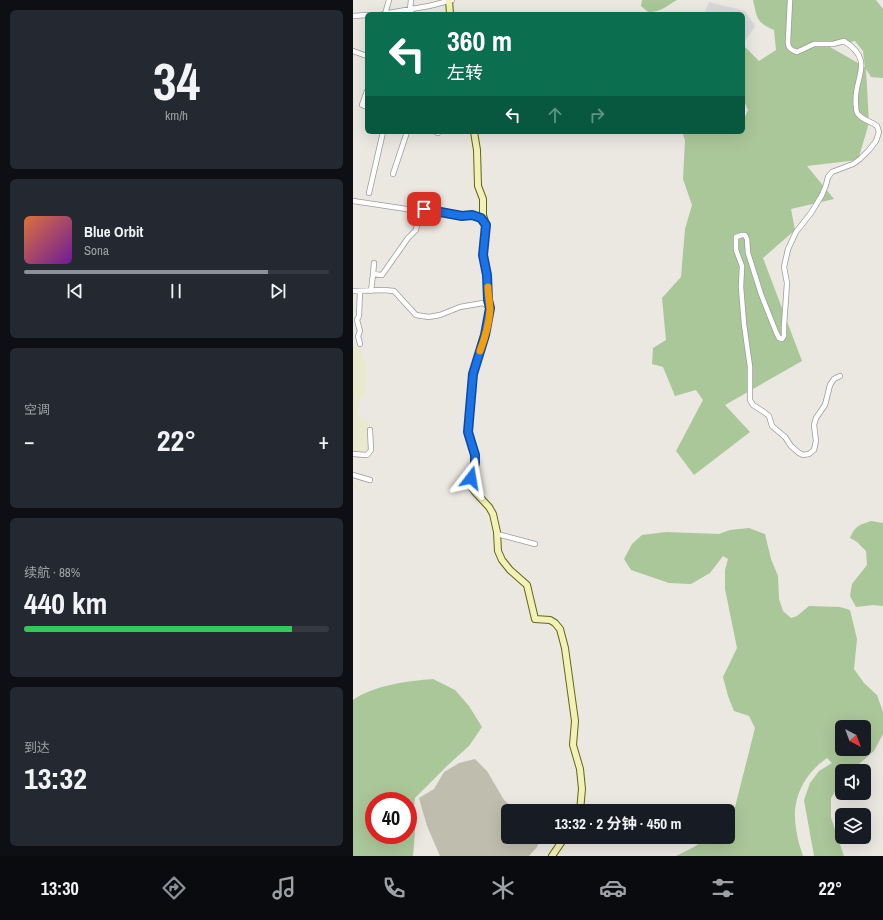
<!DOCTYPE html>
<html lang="zh">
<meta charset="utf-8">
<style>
body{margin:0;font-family:"Archivo Narrow","Noto Sans SC",sans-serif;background:#242831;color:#f1f3f6;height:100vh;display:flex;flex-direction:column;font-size:15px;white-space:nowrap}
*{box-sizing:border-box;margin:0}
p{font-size:13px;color:#9ea1a6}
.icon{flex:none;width:22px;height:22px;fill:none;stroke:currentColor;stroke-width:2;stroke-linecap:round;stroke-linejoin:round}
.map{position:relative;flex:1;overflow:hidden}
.panel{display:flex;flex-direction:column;gap:10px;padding:10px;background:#0d0f14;width:353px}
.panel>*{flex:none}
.hud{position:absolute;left:12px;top:12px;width:380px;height:122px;border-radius:6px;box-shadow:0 4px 16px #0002;background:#0b6e4f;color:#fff;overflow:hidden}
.needle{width:26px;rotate:139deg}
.fabs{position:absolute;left:482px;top:720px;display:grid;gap:8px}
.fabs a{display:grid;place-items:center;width:36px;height:36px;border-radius:6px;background:#171b24;box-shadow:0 4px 16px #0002;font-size:20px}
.speed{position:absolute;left:12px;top:792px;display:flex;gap:8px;font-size:20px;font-weight:700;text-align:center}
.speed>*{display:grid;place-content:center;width:52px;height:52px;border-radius:50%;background:#171b24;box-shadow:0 4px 16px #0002;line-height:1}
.speed .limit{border:6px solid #d22;background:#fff;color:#111}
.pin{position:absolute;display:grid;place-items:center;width:34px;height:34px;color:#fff;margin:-17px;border-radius:8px;box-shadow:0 2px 6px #0006}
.me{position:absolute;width:44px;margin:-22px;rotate:14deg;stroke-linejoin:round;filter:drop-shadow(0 0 3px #0008)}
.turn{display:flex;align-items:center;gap:14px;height:84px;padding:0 16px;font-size:18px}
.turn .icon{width:52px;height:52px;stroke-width:2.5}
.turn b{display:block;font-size:28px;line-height:34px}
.lanes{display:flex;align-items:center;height:38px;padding:0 16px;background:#0003;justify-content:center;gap:20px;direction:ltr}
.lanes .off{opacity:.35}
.big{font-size:30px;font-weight:700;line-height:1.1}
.panel .tile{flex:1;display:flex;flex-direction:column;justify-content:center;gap:6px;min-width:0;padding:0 14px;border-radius:6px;background:#242831}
.panel .dial{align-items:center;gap:0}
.dial b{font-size:52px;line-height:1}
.song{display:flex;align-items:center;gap:12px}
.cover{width:48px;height:48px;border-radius:6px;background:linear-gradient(135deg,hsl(20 70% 55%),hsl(280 70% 35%))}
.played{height:4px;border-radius:2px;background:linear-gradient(90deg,#8c9099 80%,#363941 80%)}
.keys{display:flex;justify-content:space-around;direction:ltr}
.heat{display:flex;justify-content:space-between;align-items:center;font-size:22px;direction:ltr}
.charge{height:6px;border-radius:3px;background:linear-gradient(90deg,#34c759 88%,#363941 0)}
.trip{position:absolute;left:148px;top:804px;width:234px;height:40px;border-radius:6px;background:#171b24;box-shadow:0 4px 16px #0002;font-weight:700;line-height:40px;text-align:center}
.menu{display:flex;height:64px;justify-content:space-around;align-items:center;background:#090b0e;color:#9ea1a6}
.menu .icon{width:28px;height:28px}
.menu .current{color:#8c9099}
.menu b{font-size:18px;color:#f1f3f6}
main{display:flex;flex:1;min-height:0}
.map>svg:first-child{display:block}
.residential{fill:#d9d8d8}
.construction{fill:#bfbdae}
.farmland{fill:#e9e9cd}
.forest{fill:#aac799;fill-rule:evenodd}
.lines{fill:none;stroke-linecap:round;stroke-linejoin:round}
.street-casing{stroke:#9c9c9c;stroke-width:6}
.secondary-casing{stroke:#62650f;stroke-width:8}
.street{stroke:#fff;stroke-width:4.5}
.secondary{stroke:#f2f1b8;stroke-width:6}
.route-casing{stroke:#114b97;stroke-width:10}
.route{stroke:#1a73e8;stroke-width:7}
.slow{stroke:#f59e0b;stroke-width:7}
</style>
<main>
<section class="panel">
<div class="tile dial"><b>34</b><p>km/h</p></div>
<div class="tile">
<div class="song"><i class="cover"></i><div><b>Blue Orbit</b><p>Sona</p></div></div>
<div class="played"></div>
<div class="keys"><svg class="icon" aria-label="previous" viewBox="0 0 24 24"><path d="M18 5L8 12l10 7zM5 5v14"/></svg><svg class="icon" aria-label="pause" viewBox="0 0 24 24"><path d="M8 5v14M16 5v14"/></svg><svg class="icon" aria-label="next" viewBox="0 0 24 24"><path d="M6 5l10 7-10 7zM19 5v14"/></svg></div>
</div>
<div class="tile"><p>空调</p>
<div class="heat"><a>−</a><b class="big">22°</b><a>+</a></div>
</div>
<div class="tile"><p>续航 · 88%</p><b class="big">440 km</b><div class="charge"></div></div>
<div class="tile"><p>到达</p><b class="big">13:32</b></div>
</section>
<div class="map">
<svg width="530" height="856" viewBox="0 0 530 856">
<rect width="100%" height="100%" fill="#ebe7e1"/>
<!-- residential -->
<path class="residential" d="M 356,2 L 392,11 L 402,26 L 390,44 L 390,14 L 351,14 Z"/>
<!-- construction -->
<path class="construction" d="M 122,759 L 134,771 L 151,800 L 164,811 L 155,811 L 155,837 L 187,837 L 184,847 L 176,856 L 87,856 L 74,826 L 66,798 L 81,789 L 91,772 L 106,763 Z"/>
<!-- farmland -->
<path class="farmland" d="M 0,344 L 7,344 L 9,360 L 14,361 L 12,397 L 6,397 L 4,418 L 15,420 L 16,448 L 13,453 L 0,453 Z"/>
<!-- forest -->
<path class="forest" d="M 289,0 L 324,0 C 313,6 309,12 295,12 L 288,6 Z
M 400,0 L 523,0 L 530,9 L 530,78 L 518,77 L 513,69 L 516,123 L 505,160 L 454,166 L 481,199 L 438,209 L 442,230 L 410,258 L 449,361 L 372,405 L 397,432 L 341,475 L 323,451 L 350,400 L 343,390 L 322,396 L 310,367 L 299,364 L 300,348 L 313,340 L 309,298 L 328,277 L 332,229 L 339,205 L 330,179 L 332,140 L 329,132 L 390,132 L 390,121 L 395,110 L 390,99 L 390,45 L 406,61 L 423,50 L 421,30 C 403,22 404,18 400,0 ZM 502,41 L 510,51 L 512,67 L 477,47 Z
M 518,521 L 530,523 L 530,606 L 520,605 L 503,607 L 497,596 L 499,584 L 514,565 L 513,551 L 504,542 L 497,538 C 502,526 506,525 518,521 Z
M 396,528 L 412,534 L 418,559 L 425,576 L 426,599 L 430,611 L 438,618 L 444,616 L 456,606 L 487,607 L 497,610 L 504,639 L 501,669 L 511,683 L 524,695 L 530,712 L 530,734 L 521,751 L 498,771 L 489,771 L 489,781 L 478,798 L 478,818 L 491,856 L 461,856 L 451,800 L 457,783 L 466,771 L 479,763 L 474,758 C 451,774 438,799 443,828 C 444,838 447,847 450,856 L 323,856 L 341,847 L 355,837 L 375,837 L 375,823 L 379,819 L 402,728 L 396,716 L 381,711 L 375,696 L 370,677 L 384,648 L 372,589 L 372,570 L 375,559 L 370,556 L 357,573 L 338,584 L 316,583 L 278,570 L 271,559 L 279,544 L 289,535 L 313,532 L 366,534 L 377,530 ZM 489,727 L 511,727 L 511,749 L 489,749 Z
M 80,679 L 102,690 L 116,706 L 129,727 L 116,746 L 96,764 L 62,798 L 60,815 L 62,831 L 60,856 L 0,856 L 0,700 C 21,685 55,681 80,679 ZM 21,801 L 55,801 L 55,835 L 21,835 Z"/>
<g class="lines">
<!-- street casing -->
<g class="street-casing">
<path id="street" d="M 58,0 L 57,9 L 59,14
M 437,0 L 435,42 C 435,48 438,50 444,52 L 461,44 L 480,44 L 491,41 C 524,62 499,78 503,106 C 503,109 503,113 506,115 C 510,120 519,122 524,126 L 526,132 L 523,141 L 516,150 L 507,159 L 500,164 L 479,172 L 475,177 L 473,185 L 469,195 L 458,213 L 443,232 L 435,249 L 431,267 L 434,283 L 431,326 L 431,336 L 429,339 L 426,338 L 423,332 L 408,294 L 395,253 L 394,239 L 392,235 L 389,235 L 383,237 L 383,250 L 389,266 L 388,287 L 391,324 L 397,367 L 397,400 L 400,405 L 411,412 L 416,416 L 419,426 L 432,437 L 438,446 L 446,453 L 450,455 L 456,454 L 461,450 L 463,441 L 461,425 L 463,418 L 472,405 L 477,385 L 481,379 L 487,376
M 30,14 L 76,6 L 99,0
M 32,14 L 36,0
M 0,16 L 14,15
M 0,51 L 14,56
M 14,91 L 9,105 L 14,107
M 83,132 L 85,133
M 40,174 L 54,132
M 16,193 L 30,132
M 0,201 L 60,210 L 71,209 L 109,216 L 119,215 L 128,218 L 131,222
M 20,274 L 21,263
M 0,291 L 31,290 L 41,291 L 63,315 L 76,317 L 87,315 L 107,307 L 130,303 L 137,308
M 7,291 L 6,316 L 4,320 L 7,331 L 5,336 L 7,344
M 18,291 L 20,274 L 29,275 L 55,238 L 63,230 L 65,220 L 71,209
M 0,454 L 14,455 L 18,450 L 17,430
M 0,475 L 17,480
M 144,534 L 182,544"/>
</g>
<!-- secondary casing -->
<g class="secondary-casing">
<path id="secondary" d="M 96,0 L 97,14
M 121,132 L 124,150 L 125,186 L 130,199 L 130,215 L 133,225 L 130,255 L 134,275 L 135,300 L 137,308 L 132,335 L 120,374 L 115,432 L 122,455 L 122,463 L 118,478 L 118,486 L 122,492 L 136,507 L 140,514 L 144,532 L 145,551 L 149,560 L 157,570 L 174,585 L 182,619 L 197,620 L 202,623 L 207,629 L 212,648 L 222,721 L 220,745 L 227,769 L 229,789 L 227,811
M 199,856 L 212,837"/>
</g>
<!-- street -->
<use href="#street" class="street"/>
<!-- secondary -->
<use href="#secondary" class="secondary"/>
</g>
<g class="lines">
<!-- route casing -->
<g class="route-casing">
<path id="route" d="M 71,209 L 109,216 L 119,215 L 128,218 L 133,225 L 130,255 L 134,275 L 135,300 L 137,308 L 132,335 L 120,374 L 115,432 L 122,455 L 122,463 L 118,478"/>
</g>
<!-- route -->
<use href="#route" class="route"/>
<!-- slow -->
<path class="slow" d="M 127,351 C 132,338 136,324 137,310 C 137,303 135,295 135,287"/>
</g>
</svg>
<div class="fabs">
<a><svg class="needle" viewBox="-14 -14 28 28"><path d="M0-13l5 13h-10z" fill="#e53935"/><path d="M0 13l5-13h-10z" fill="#9ea1a6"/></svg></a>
<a><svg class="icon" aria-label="sound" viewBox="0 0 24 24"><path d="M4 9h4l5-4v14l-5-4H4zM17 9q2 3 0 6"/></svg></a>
<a><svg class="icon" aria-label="layers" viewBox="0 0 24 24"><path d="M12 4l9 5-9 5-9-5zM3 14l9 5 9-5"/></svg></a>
</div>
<div class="speed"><div class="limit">40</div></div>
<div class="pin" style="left:71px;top:209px;background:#d93025"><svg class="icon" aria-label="arrive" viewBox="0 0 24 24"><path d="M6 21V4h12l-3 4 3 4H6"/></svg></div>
<svg class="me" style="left:118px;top:478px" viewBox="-20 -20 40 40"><path d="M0-17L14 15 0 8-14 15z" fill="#1a73e8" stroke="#fff" stroke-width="4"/></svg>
<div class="trip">13:32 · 2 分钟 · 450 m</div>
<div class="hud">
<div class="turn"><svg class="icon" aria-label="left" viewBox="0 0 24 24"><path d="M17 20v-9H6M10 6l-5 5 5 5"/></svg><div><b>360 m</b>左转</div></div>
<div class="lanes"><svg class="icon" aria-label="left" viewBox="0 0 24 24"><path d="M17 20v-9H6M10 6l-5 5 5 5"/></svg><svg class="icon off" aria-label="ahead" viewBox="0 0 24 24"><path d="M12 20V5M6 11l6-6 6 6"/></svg><svg class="icon off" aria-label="right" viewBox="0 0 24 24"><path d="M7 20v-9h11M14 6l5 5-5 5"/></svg></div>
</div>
</div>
</main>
<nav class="menu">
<b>13:30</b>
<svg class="icon current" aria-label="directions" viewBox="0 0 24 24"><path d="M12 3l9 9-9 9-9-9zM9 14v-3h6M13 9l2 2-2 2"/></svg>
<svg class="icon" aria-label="music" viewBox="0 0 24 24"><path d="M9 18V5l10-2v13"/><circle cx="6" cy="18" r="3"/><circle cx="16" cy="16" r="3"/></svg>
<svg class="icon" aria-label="phone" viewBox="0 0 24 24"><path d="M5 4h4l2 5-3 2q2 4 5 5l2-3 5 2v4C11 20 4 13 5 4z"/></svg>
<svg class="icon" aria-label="climate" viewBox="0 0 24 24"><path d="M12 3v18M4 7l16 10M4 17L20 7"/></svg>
<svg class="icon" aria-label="car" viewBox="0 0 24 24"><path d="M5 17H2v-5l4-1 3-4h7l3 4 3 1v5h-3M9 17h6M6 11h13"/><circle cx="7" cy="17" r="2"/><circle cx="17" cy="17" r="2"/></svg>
<svg class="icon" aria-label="filters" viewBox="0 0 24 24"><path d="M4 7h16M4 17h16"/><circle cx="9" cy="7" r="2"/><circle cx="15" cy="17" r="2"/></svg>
<b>22°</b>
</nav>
